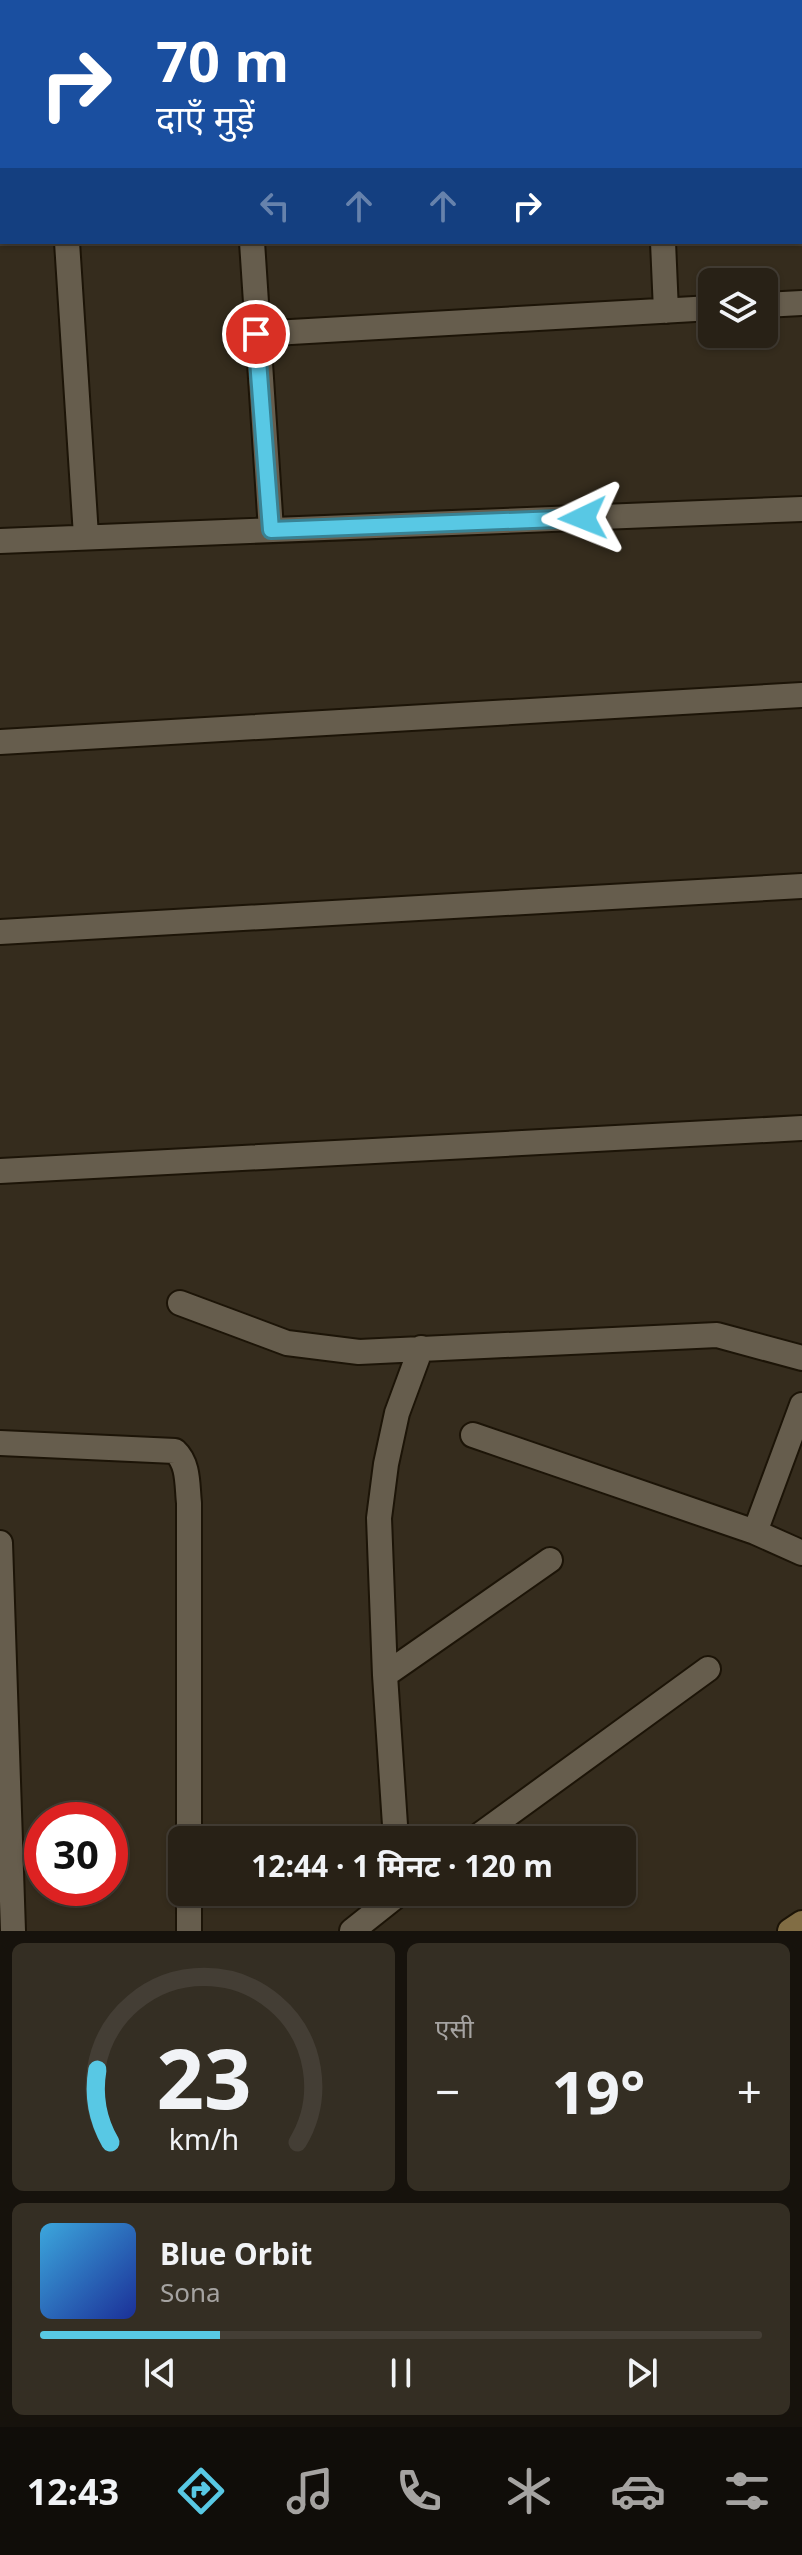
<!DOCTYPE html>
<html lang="hi">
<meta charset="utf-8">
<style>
body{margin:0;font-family:"Noto Sans","Noto Sans Devanagari",sans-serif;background:#342e23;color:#f1f3f6;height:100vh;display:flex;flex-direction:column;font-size:30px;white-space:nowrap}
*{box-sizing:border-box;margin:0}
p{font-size:26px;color:#a5a3a1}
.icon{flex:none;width:44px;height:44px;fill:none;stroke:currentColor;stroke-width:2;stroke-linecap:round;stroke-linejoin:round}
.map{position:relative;height:1931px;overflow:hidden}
.side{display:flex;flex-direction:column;gap:12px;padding:12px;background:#16120c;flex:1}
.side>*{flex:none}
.hud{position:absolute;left:0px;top:0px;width:802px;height:244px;box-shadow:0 2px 6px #0004,0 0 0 2px #443e35;background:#1a4fa0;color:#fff;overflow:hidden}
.fabs{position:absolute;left:698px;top:268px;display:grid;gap:16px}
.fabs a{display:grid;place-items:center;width:80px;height:80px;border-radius:12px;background:#282116;box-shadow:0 2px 6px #0004,0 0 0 2px #443e35;font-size:40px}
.speed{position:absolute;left:24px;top:1802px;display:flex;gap:16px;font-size:40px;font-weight:700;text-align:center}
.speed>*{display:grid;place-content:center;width:104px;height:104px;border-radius:50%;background:#282116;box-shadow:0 2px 6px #0004,0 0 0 2px #443e35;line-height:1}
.speed .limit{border:12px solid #d22;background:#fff;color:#111}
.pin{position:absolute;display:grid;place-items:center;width:68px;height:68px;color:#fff;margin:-34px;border:4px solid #fff;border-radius:50%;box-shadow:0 2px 8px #0007}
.me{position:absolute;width:88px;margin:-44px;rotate:268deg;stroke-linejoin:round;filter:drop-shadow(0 0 6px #0008)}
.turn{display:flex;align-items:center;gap:28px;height:168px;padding:0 24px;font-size:36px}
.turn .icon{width:104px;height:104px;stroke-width:2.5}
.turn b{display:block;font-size:56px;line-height:68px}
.lanes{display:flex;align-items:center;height:76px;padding:0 24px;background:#0003;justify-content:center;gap:40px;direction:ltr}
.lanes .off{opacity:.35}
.big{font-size:60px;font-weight:700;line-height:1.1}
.side .tile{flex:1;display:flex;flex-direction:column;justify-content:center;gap:12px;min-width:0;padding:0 28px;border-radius:12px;background:#342e23}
.side .dial{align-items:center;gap:0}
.dial svg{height:208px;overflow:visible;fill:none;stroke:#443e35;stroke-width:7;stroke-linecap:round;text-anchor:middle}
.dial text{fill:#f1f3f6;stroke:none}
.song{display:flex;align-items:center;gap:24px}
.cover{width:96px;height:96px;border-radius:12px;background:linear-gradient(135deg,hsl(200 70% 55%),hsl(230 70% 35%))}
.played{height:8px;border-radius:4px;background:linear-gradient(90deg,#58c8e4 25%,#443e35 25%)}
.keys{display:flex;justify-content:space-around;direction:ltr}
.heat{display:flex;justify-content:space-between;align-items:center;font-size:44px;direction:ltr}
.side .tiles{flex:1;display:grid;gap:12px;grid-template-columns:1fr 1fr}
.tile:last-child{grid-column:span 2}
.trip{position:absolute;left:168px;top:1826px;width:468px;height:80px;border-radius:12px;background:#282116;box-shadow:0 2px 6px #0004,0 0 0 2px #443e35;font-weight:700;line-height:80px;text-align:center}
.menu{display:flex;height:128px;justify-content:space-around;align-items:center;background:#100d09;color:#a5a3a1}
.menu .icon{width:56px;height:56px}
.menu .active{color:#58c8e4}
.menu b{font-size:36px;color:#f1f3f6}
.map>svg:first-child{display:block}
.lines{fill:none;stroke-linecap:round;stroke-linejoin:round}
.street-casing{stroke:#1c1407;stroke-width:28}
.secondary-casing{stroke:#1c1407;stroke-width:28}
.street{stroke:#665d4d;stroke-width:24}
.secondary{stroke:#816d44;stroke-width:24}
.route-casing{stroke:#398294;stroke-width:20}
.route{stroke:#58c8e4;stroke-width:14}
</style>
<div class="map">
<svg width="802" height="1931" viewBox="0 0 802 1931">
<rect width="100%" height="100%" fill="#352c1d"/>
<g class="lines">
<!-- street casing -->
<g class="street-casing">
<path id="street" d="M 55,0 L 55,2
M 243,0 L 243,2
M 651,0 L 651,2
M 0,66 L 2,66
M 800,117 L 802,117
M 0,222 L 2,222
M 67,242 L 86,536
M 252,242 L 271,530
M 663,242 L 666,311
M 764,305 L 802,303
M 256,334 L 712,308
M 0,541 L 802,509
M 0,742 L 802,695
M 0,932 L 802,886
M 0,1171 L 802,1128
M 180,1303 L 287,1343 L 359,1352 L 717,1335 L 802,1358
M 473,1435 L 755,1532 L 802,1553
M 0,1443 L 175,1451 C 189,1464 187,1485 189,1503 L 189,1840
M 755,1532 L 802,1405
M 0,1543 L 13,1931
M 385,1675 L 550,1560
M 396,1840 L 385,1675 L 379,1518 L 386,1464 L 397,1413 L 421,1348
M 473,1840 L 708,1669
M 189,1892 L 189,1931
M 352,1931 L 401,1892"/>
</g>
<!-- secondary casing -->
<g class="secondary-casing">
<path id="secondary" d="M 790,1931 L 802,1923"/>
</g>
<!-- street -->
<use href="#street" class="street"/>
<!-- secondary -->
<use href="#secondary" class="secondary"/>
</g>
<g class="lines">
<!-- route casing -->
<g class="route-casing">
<path id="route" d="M 256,334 L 271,530 L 583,518"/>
</g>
<!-- route -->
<use href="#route" class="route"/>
</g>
</svg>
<div class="fabs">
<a><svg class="icon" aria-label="layers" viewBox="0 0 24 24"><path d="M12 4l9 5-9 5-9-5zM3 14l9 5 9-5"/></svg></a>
</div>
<div class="speed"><div class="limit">30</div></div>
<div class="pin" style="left:256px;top:334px;background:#d93025"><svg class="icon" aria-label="arrive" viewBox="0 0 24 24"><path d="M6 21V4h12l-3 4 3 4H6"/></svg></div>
<svg class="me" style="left:583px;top:518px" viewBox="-20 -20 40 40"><path d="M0-17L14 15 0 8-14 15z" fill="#58c8e4" stroke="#fff" stroke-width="4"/></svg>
<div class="trip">12:44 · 1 मिनट · 120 m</div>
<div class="hud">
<div class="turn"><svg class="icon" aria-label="right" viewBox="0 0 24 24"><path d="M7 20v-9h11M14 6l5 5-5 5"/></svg><div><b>70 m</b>दाएँ मुड़ें</div></div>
<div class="lanes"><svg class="icon off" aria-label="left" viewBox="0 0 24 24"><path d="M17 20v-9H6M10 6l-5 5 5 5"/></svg><svg class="icon off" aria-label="ahead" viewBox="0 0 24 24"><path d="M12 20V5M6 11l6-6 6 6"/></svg><svg class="icon off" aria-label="ahead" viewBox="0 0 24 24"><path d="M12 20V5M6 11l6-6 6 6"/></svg><svg class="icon" aria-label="right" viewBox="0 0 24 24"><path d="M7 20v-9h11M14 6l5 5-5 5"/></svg></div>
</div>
</div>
<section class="side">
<div class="tiles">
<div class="tile dial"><svg viewBox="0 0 100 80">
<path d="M14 69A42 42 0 1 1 86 69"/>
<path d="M14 69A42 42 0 0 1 9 41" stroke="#58c8e4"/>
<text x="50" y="56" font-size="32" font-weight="700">23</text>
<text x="50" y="72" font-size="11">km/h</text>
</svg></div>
<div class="tile"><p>एसी</p>
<div class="heat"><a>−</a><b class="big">19°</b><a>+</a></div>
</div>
<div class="tile">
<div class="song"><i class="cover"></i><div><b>Blue Orbit</b><p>Sona</p></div></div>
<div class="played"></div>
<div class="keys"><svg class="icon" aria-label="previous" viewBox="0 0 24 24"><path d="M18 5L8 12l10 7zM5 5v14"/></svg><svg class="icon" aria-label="pause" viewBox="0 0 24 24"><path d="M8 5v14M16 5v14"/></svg><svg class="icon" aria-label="next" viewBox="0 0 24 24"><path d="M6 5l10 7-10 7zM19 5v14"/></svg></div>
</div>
</div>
</section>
<nav class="menu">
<b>12:43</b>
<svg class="icon active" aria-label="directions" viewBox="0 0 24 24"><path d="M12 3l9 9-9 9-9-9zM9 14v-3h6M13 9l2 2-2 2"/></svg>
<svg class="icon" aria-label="music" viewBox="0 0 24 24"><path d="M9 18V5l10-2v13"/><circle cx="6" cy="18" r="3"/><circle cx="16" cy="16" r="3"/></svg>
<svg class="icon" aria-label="phone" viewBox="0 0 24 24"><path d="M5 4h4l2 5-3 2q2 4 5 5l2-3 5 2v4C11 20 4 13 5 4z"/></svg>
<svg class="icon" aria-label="climate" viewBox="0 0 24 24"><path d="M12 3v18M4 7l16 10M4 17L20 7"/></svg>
<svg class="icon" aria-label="car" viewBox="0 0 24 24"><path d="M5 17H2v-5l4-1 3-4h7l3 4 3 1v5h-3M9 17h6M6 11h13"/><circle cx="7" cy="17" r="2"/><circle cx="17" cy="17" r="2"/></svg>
<svg class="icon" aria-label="filters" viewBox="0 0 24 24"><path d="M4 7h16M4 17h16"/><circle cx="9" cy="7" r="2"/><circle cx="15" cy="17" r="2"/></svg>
</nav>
